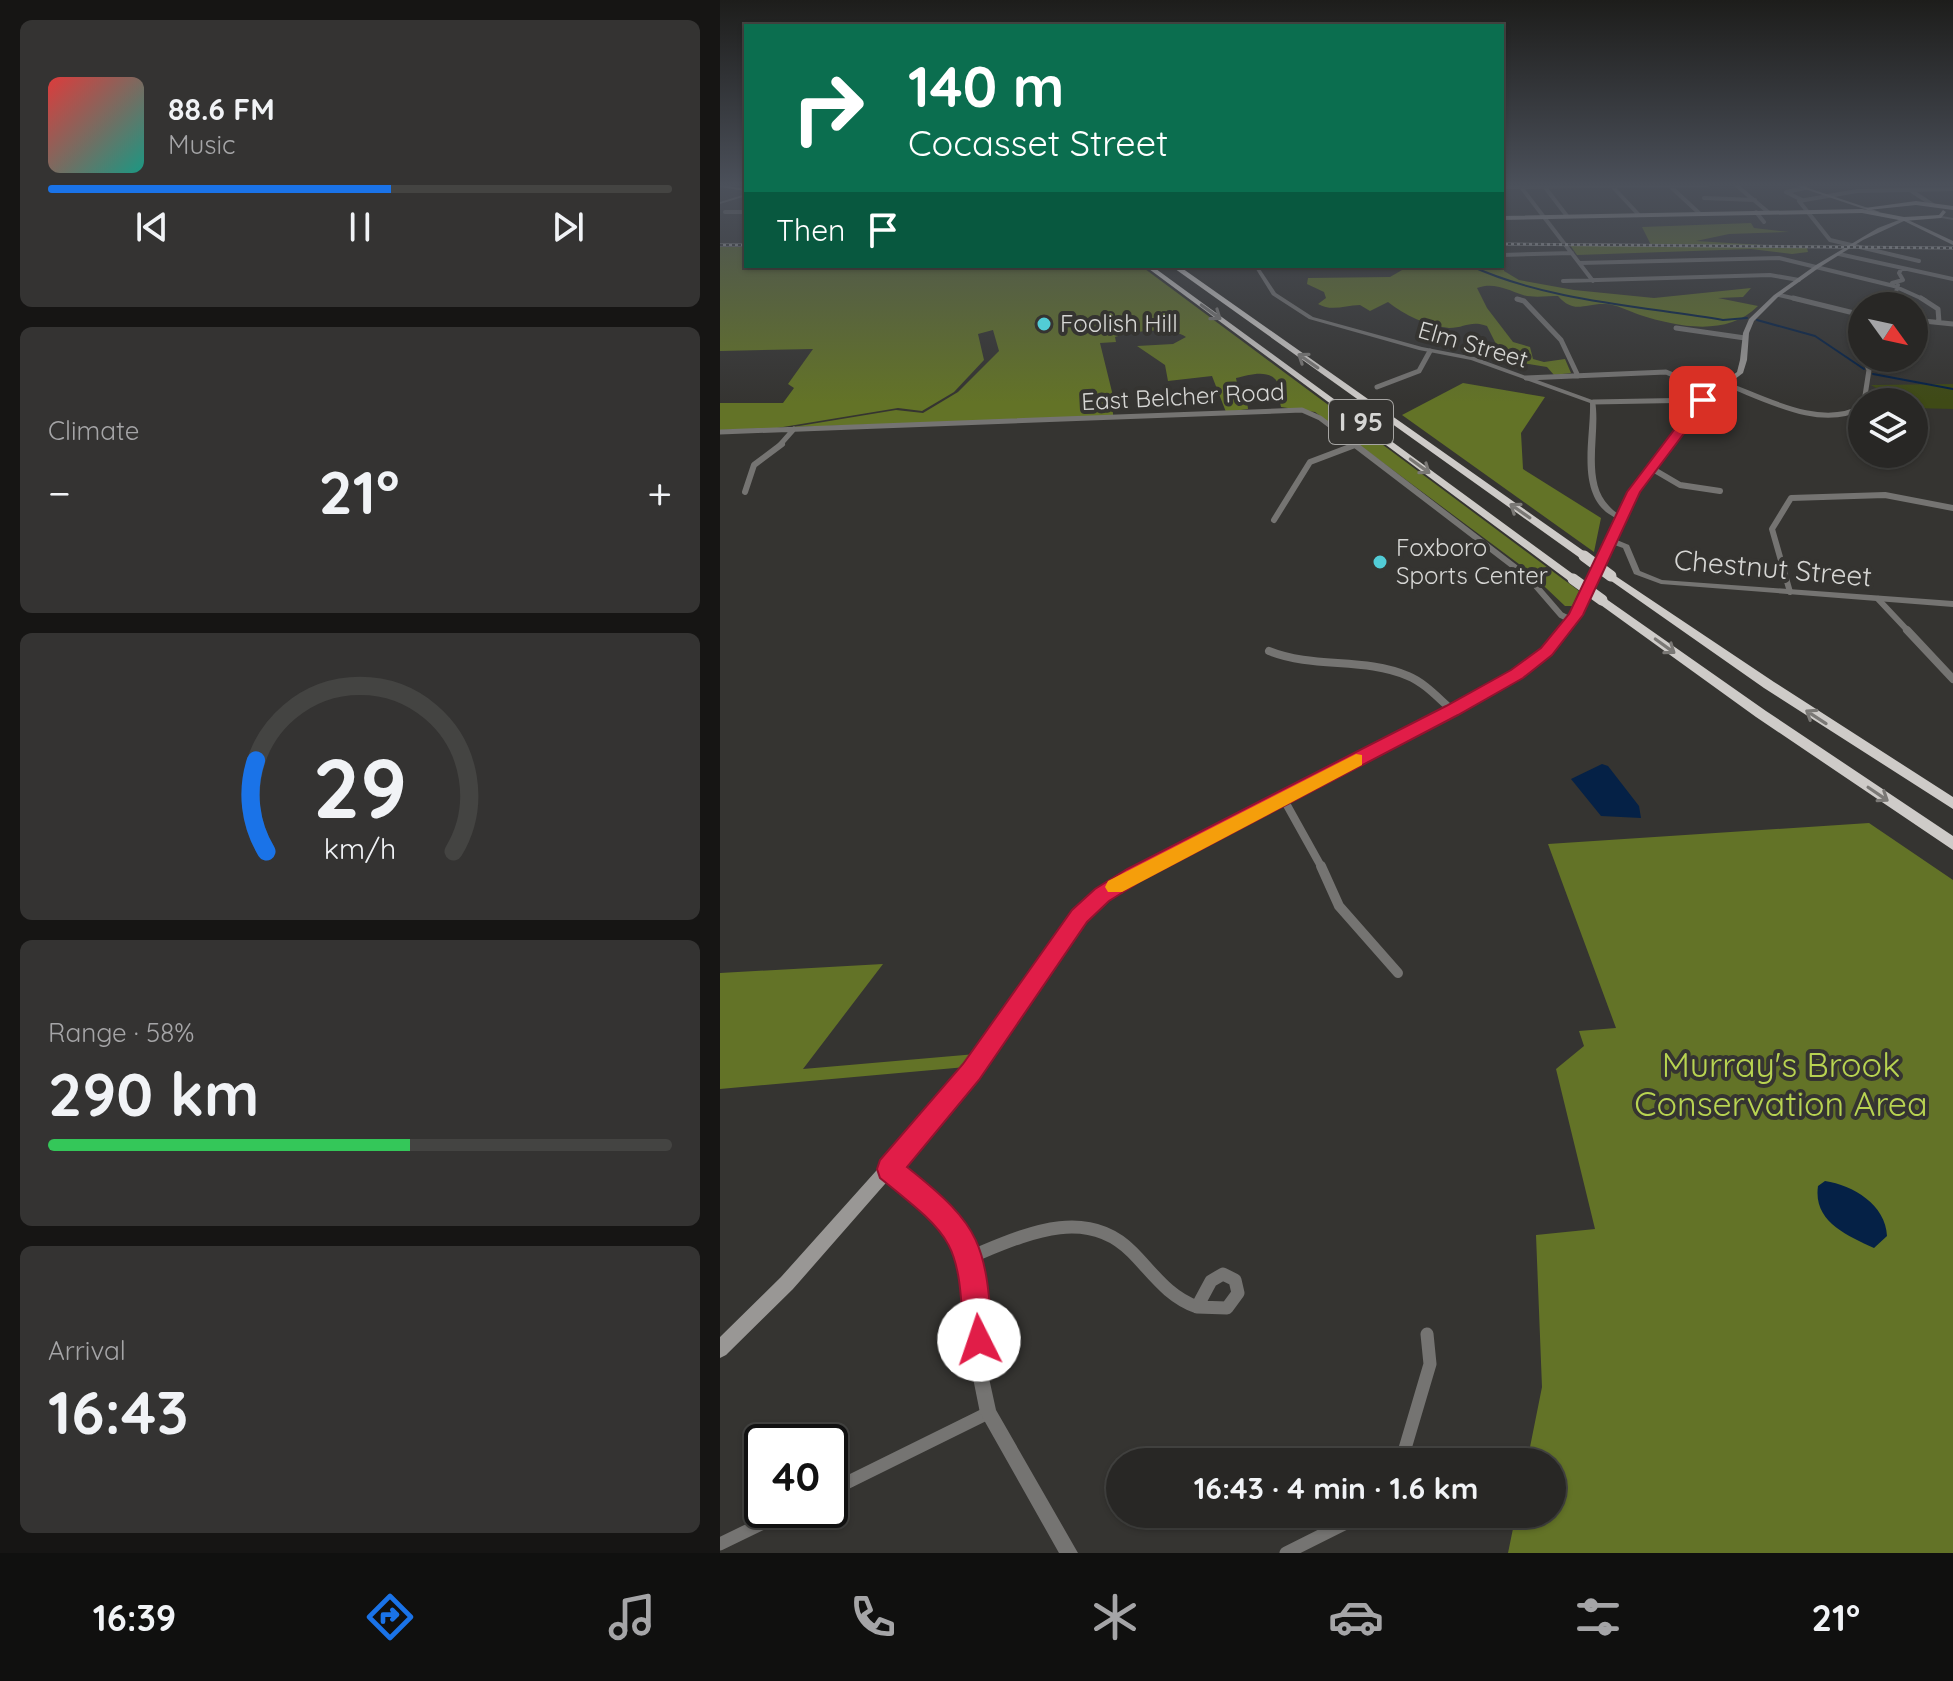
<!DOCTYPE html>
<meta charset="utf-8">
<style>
body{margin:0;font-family:Quicksand,sans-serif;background:#343332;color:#f1f3f6;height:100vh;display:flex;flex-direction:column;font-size:30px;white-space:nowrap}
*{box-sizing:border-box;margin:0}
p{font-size:26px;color:#a5a5a7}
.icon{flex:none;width:44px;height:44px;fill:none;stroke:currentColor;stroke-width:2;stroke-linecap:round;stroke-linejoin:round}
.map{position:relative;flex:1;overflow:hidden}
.panel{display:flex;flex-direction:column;gap:20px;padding:20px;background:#161514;width:720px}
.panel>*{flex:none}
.banner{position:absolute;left:24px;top:24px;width:760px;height:244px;border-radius:0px;box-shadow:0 2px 6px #0004,0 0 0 2px #444442;background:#0b6e4f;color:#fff;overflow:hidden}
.needle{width:52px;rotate:123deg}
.buttons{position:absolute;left:1128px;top:292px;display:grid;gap:16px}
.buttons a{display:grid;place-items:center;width:80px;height:80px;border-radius:50%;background:#282725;box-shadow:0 2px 6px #0004,0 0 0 2px #444442;font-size:40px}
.speed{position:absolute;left:24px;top:1424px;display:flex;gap:16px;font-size:40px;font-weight:700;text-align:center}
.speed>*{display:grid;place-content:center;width:104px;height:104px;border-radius:50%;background:#282725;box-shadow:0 2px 6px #0004,0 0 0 2px #444442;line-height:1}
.speed .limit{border:4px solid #111;border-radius:12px;background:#fff;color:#111}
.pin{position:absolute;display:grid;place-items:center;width:68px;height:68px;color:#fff;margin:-34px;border-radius:16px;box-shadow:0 4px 12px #0006}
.me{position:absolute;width:88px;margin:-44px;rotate:356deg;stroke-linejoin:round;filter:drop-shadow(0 0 6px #0008)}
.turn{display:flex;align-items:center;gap:28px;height:168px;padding:0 32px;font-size:36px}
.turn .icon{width:104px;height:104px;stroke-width:2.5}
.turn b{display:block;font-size:56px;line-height:68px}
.then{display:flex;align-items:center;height:76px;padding:0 32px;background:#0003;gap:16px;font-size:30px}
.big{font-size:60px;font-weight:800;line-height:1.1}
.panel .widget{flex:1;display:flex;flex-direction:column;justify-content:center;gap:12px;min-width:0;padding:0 28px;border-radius:12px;background:#343332}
.panel .dial{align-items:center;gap:0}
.dial svg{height:208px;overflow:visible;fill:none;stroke:#444442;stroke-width:7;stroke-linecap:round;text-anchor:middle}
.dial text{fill:#f1f3f6;stroke:none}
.song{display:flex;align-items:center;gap:24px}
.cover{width:96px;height:96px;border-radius:12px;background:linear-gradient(135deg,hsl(0 70% 55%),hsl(170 70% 35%))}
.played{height:8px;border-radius:4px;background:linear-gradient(90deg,#1a73e8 55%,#444442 55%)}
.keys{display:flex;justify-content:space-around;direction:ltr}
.heat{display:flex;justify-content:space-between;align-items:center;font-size:44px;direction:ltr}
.charge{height:12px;border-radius:6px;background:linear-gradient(90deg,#34c759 58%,#444442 0)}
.trip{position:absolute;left:386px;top:1448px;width:460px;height:80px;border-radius:40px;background:#282725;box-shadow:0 2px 6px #0004,0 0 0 2px #444442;font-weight:800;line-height:80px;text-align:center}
.menu{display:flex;height:128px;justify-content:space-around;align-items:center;background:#10100f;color:#a5a5a7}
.menu .icon{width:56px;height:56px}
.menu .active{color:#1a73e8}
.menu b{font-size:36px;color:#f1f3f6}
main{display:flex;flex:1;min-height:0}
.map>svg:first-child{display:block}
.green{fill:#3f4a16}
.forest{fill:#637327}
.water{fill:#052146}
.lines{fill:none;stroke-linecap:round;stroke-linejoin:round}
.stream{stroke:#052146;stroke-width:2}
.minor-far5{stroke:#757472;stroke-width:4}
.minor-far4{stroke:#757472;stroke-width:5}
.minor-far3{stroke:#757472;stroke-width:6}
.minor-far2{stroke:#757472;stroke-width:8}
.minor-far1{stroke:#757472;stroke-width:10}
.minor{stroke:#757472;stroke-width:13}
.tertiary{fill:#757472;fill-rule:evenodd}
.secondary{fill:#999795;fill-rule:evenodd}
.primary{fill:#b5b2b0;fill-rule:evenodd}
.motorway{fill:#cecbc8;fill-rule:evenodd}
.rail-casing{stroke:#b1b1af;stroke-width:3}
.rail{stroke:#353431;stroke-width:2;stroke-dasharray:3;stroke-linecap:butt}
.motorway-bridge{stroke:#cecbc8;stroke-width:11}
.oneway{stroke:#7a7875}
.route{fill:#e11d48;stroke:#92132f;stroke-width:2}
.slow{fill:#f59e0b}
.poi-dot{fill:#52ccd6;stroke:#353431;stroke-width:3}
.labels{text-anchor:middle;stroke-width:8;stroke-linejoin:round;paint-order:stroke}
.far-poi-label{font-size:24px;fill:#d6d6d4;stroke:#353431;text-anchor:start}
.far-street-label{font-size:24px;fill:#d6d6d4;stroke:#353431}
.shield{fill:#353431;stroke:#a6a5a3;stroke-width:2}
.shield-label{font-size:26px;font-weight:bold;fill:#d6d6d4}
.street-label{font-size:28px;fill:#d6d6d4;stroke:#353431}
.near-park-label{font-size:34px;fill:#b8d351;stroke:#353431}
</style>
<main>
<section class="panel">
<div class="widget">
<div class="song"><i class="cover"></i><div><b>88.6 FM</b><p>Music</p></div></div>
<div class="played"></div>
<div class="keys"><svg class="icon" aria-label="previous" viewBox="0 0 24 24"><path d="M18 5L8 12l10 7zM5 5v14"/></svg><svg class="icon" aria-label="pause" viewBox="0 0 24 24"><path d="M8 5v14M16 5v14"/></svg><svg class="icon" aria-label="next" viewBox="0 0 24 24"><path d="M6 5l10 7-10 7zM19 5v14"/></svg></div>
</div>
<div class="widget"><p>Climate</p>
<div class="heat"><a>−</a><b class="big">21°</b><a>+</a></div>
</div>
<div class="widget dial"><svg viewBox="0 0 100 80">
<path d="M14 69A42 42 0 1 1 86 69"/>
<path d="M14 69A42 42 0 0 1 10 34" stroke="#1a73e8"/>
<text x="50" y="56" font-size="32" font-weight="700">29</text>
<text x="50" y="72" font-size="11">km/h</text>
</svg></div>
<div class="widget"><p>Range · 58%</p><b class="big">290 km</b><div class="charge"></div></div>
<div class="widget"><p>Arrival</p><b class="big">16:43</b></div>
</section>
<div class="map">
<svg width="1233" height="1553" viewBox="0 0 1233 1553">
<rect width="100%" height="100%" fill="#353431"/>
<!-- green -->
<path class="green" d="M 1233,384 L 1233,409 L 1194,408 L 1194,402 L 1180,402 L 1151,385 Z"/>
<!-- forest -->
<path class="forest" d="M 1031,223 L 1034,228 L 1069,232 L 1009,234 L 976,241 L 1096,248 L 1087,248 L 1088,252 L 1072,254 L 1031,249 L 857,255 L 850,245 L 931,245 L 922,227 Z
M 0,247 L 26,247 L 26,266 L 421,266 L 630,421 L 622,424 L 645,441 L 655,439 L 859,591 L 852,606 L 845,606 L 807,570 L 595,412 L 561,407 C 559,400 561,392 559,386 C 553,367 529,375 516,378 L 520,400 L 527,401 L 528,409 L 506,412 L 492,376 L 448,381 L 445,365 L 417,346 L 453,344 L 466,337 C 450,326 413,331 395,337 L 396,342 L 380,343 L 393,396 L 393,417 L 73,427 L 176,410 L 203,413 L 238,392 L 279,351 L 273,330 L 258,334 L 264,360 L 234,392 L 202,411 L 178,408 L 57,428 L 0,430 L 0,403 L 63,403 L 74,388 L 68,384 L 93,349 L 0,351 Z
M 782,264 L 785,265 L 784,271 L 799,280 L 854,290 L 934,298 L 1031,288 L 1023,297 L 998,298 L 1038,306 C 1007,337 958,327 920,315 C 909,311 894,303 883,304 C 863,304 854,314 838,296 C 828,296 812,298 803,295 C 787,290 775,282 757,288 L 767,308 L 793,342 L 810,347 L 813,359 L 824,362 L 845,359 L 851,373 L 834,375 L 827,367 L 784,360 L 767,326 C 750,320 745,328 729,328 C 708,326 684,315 668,302 L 650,311 L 640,305 C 625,305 612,312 598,304 L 606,298 L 604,292 L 587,284 L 588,278 L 670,277 L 689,266 Z
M 743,383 L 825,397 L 801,433 L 803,469 L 881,518 L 874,552 L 682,415 Z
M 1149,823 L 1233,880 L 1233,1553 L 788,1553 L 796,1514 L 832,1514 L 832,1462 L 807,1462 L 822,1387 L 816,1235 L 875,1229 L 836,1069 L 864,1046 L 859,1031 L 896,1028 L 828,844 Z
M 163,964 L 83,1069 L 256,1054 L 246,1067 L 0,1089 L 0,973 Z"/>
<!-- water -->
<path class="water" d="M 882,764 L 888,766 L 919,806 L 921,818 L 881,816 L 851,779 Z
M 1105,1181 C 1133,1185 1166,1205 1167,1236 L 1154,1248 C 1126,1235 1093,1221 1098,1186 Z"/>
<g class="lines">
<!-- stream -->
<path class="stream" d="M 751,266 C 828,301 920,306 1003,320 L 1027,318
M 1037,320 L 1095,336 L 1144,369
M 1153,374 L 1233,389"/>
<!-- minor-far5 -->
<path class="minor-far5" d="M 1016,185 L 1048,212
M 824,186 L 847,216
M 892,186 L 918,214
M 950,186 L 979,213
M 783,187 L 987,185
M 801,187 L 873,281
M 1190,190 L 1213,205
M 984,198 L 1035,200
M 1082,200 L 1066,192 L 1085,188
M 5,212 L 26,212
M 1036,212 L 1044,222
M 1119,254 L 1233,279
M 782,255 L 852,253
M 1199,261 L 1110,240 L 1079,201 L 1137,191 L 1233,189
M 860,263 L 1059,258 L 1174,286 L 1205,300
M 843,281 L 1050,275 L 1079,280
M 1172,283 L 1183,280 L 1179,273 L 1182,268
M 1059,295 L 1081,300
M 797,299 L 801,300
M 1162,300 L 1176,292 L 1178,285"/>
<!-- minor-far4 -->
<path class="minor-far4" d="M 1073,298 L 1142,315
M 1201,298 L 1218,309 L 1219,322
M 797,299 L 804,301 L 841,340 L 858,376
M 1165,306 L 1162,300 L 1165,298
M 1135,313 L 1142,328
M 1194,320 L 1233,324
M 956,328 L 1025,338
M 1165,358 L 1191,362
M 806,378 L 946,372 L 993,392
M 1006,384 C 1046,399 1101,430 1142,407
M 657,387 L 699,371 L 710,351
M 873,402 L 983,400
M 1144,402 L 1149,370 L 1146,363 L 1153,358
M 0,432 L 582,410 L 600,418 L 637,446
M 59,446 L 74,429
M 632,446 L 635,445"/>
<!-- minor-far3 -->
<path class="minor-far3" d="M 634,444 L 809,578 L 841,615 L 853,621
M 931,468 L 960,485 L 1000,491
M 25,492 L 34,465 L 62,444
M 554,520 L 590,462 L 635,445
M 1070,592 L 1052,529 L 1071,498 L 1165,495 L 1233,508
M 1158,599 L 1189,632"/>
<!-- minor-far2 -->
<path class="minor-far2" d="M 1187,630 L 1233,679
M 549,651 C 594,669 644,657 688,676 C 705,683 718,698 732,710
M 563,798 L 602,868"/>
<!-- minor-far1 -->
<path class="minor-far1" d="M 601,866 L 619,906 L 678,973"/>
<!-- minor -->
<path class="minor" d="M 250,1257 C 302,1236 365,1204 412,1252 C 433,1273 447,1296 477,1307
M 503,1274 L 515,1280 L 518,1293 L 507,1308 L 477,1307 L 491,1281 Z
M 681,1462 L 710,1364 L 707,1334
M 110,1491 L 268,1413
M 0,1544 L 70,1510
M 566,1553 L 644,1514"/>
<!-- tertiary -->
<path class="tertiary" d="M 26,194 L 26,196 L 0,204 L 0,202 Z
M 1216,215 L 1233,218 L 1233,220 L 1216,217 Z
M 534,266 L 538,266 L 556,293 L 593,317 L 702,347 L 754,357 L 875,401 C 881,432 864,481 889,506 C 893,511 899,514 904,518 L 903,520 C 896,519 892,516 886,512 C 857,487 871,437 870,403 L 751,360 L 699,350 L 589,319 L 552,295 Z
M 886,538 L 892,538 L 909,545 L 920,571 L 942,580 L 1233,601 L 1233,607 L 941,584 L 914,574 L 903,548 L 886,542 Z
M 169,1162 L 174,1164 L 228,1207 L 250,1238 L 260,1269 L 269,1378 L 276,1410 L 358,1553 L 339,1553 L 260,1413 L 253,1378 L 246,1269 L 239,1247 L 218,1217 L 164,1174 L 162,1169 L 164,1164 Z"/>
<!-- secondary -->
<path class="secondary" d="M 0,185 L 26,189 L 26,191 L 0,187 Z
M 1073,185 L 1079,185 L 1160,212 L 1156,213 Z
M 1184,218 L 1233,241 L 1233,245 L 1184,221 L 1143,240 L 1100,267 L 1058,297 L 1034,321 L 1029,333 L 1027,360 L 1023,373 L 982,404 L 921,486 L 858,621 L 822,660 L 736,713 L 418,878 L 386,899 L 364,920 L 235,1104 L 73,1289 L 6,1355 L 0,1358 L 0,1337 L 61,1277 L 225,1094 L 356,912 L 378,891 L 410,872 L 728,707 L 816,656 L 849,620 L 914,484 L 978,402 L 1017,372 L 1020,360 L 1023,333 L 1029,319 L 1054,295 L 1096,265 L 1158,228 Z"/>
<!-- primary -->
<path class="primary" d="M 1196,201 L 1233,206 L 1233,210 L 1196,205 L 1148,210 L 1145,208 Z
M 1142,209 L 1184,217 L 1219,215 L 1223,210 L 1226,212 L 1221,218 L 1184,221 L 1142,213 L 782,220 L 782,216 Z"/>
<!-- motorway -->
<path class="motorway" d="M 425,266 L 432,266 L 857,577 L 857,581 L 849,581 Z
M 451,266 L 459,266 L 868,554 L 868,558 L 860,558 Z
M 891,573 L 1054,682 L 1233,797 L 1233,809 L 1044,688 L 887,578 L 887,574 Z
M 882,596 L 1046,711 L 1233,836 L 1233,850 L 1036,717 L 878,603 L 878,597 Z"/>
<!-- rail casing -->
<g class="rail-casing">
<path id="rail" d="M 782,244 L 1233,248
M 0,245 L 26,245"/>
</g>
<!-- rail -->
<use href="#rail" class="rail"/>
<!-- motorway-bridge -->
<path class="motorway-bridge" d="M 864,556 L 891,576
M 853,579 L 882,600"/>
</g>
<!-- one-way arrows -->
<defs><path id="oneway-shaft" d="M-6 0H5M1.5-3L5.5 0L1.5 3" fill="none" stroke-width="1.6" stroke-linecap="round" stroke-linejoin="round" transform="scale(2)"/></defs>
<g class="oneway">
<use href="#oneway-shaft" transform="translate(491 312) rotate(36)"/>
<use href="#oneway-shaft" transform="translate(588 361) rotate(-145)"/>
<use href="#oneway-shaft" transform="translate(700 466) rotate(36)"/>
<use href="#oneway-shaft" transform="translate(800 511) rotate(-145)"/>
<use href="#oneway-shaft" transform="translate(945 646) rotate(36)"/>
<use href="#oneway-shaft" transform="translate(1096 717) rotate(-147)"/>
<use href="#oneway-shaft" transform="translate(1158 794) rotate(34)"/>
</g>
<!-- sky -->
<linearGradient id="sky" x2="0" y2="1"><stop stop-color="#1d1d1b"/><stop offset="0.46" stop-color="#4b505a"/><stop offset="1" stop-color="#4b505a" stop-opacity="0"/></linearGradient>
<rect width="1233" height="402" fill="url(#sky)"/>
<!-- route -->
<path class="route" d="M 979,397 L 989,400 L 920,492 L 863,615 L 832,655 L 803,678 L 738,715 L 421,881 L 389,901 L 367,922 L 259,1080 L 187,1167 C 264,1228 265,1244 273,1340 L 269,1350 L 259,1354 L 249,1350 L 244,1340 C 238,1241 237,1240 160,1178 L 157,1169 L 160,1160 L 243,1064 L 352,910 L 375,889 L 407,869 L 726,706 L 791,670 L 821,648 L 849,614 L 907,492 Z"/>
<!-- slow -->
<path class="slow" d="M 636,754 L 642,755 L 642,765 L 402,892 L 388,892 L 385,887 L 388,881 Z"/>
<!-- markers -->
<g class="poi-dot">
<circle cx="324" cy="324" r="8"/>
<circle cx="660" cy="562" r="8"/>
</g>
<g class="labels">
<!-- far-poi labels -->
<g class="far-poi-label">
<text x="340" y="332">Foolish Hill</text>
<text x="676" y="556">Foxboro<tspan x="676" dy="28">Sports Center</tspan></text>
</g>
<!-- far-street labels -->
<g class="far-street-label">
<text transform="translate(753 345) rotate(16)" y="8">Elm Street</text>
<text transform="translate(463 397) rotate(-3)" y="8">East Belcher Road</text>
</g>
<!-- shield labels -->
<rect class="shield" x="609" y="400" width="64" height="44" rx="6"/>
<g class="shield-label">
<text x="641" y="431">I 95</text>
</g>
<!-- street labels -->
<g class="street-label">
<text transform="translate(1053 568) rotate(5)" y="10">Chestnut Street</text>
</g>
<!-- near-park labels -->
<g class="near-park-label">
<text x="1061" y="1077">Murray's Brook<tspan x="1061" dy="39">Conservation Area</tspan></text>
</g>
</g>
</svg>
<div class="buttons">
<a><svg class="needle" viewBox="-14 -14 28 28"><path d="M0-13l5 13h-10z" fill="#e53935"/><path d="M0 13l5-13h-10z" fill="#a5a5a7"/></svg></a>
<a><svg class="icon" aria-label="layers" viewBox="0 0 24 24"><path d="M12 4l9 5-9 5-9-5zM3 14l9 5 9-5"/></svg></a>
</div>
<div class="speed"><div class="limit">40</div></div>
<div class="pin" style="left:983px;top:400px;background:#d93025"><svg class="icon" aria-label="arrive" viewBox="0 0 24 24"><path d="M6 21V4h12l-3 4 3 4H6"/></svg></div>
<svg class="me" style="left:259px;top:1340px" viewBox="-20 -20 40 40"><circle r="19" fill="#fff"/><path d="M0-13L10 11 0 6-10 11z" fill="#e11d48"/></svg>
<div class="trip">16:43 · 4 min · 1.6 km</div>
<div class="banner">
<div class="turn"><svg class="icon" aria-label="right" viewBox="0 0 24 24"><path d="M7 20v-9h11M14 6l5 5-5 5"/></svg><div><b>140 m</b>Cocasset Street</div></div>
<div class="then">Then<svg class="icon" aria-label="arrive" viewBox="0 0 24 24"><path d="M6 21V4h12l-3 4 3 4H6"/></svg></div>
</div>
</div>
</main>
<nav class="menu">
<b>16:39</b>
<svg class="icon active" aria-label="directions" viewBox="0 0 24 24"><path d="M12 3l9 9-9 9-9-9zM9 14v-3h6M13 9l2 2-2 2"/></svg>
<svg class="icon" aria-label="music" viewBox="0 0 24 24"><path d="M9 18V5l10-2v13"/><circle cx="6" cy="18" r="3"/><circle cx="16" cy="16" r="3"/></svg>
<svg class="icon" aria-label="phone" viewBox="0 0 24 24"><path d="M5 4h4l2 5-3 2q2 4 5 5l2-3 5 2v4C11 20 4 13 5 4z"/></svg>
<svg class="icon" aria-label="climate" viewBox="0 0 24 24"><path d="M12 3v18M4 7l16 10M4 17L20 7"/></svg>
<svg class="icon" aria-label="car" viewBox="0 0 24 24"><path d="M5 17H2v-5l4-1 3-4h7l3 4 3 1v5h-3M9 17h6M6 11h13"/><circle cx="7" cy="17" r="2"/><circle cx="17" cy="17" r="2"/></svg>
<svg class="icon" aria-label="filters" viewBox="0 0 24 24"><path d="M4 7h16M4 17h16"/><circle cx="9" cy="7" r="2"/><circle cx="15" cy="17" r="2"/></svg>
<b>21°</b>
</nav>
